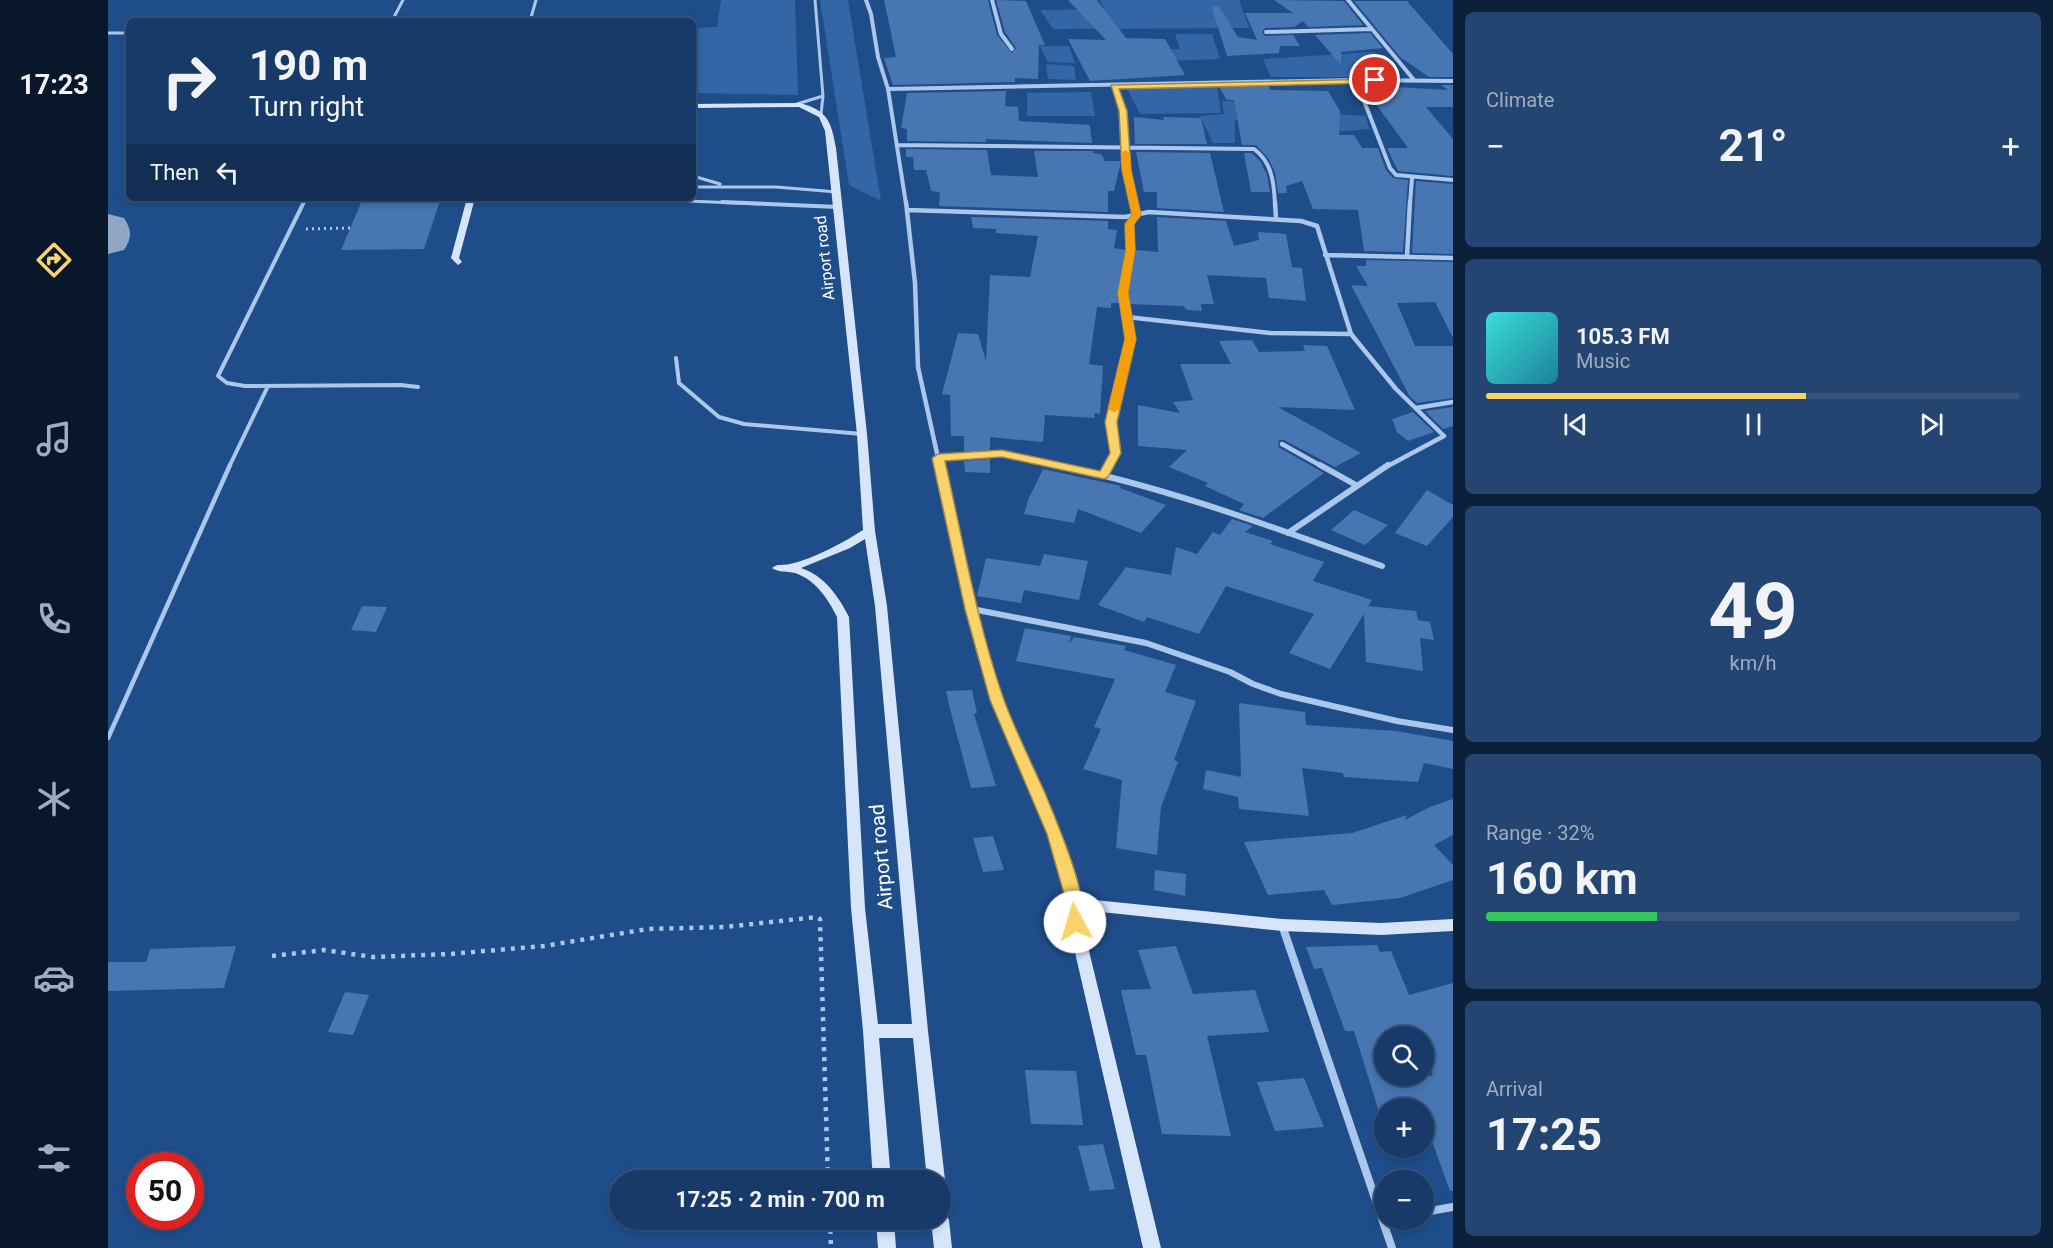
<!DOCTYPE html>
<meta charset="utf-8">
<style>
body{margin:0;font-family:Roboto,sans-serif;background:#244571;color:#f1f3f6;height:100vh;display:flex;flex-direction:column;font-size:22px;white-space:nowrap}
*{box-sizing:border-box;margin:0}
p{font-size:20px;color:#9eadc0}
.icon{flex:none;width:33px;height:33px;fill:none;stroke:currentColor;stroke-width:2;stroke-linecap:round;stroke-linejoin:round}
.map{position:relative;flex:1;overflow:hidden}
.sheet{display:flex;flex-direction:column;gap:12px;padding:12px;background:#0d2039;width:600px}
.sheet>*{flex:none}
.guide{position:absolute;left:18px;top:18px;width:570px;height:183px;border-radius:9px;box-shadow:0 3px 9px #0003,0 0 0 2px #36547c;background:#173a68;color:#f1f3f6;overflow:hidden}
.tools{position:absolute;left:1266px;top:1026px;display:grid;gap:12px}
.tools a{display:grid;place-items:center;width:60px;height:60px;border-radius:50%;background:#173a68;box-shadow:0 3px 9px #0003,0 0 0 2px #36547c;font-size:30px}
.speed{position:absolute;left:18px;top:1152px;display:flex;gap:12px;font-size:30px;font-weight:700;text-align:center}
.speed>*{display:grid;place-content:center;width:78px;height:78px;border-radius:50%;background:#173a68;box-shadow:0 3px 9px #0003,0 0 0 2px #36547c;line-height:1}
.speed .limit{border:9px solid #d22;background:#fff;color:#111}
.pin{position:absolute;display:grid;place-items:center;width:51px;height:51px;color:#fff;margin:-26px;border:3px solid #fff;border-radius:50%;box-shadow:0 2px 6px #0007}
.me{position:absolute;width:66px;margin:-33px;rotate:354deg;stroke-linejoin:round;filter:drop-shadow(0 0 4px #0008)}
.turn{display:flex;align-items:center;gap:21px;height:126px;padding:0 24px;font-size:27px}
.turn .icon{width:78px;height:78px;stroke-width:2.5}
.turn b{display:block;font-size:42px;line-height:51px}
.then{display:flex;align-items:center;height:57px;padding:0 24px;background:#0003;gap:12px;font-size:22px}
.big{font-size:45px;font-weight:700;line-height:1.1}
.sheet .widget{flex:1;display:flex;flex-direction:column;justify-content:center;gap:9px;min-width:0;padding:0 21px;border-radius:9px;background:#244571}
.sheet .dial{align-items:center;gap:0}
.dial b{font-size:78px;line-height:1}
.song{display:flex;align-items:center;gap:18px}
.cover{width:72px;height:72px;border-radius:9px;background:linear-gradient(135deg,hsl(180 70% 55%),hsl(190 70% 35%))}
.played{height:6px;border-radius:3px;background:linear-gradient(90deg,#f9d26a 60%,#36547c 60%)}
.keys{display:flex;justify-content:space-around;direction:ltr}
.heat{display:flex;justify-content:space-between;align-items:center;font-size:33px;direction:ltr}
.charge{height:9px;border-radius:4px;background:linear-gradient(90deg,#34c759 32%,#36547c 0)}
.trip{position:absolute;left:501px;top:1170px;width:342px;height:60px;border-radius:30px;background:#173a68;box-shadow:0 3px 9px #0003,0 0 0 2px #36547c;font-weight:700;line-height:60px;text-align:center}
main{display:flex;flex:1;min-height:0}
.tabs{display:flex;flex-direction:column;width:108px;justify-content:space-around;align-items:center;background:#09172a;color:#9eadc0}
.tabs .icon{width:42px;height:42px}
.tabs .active{color:#f9d26a}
.tabs b{font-size:27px;color:#f1f3f6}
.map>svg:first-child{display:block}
.green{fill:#3366a7}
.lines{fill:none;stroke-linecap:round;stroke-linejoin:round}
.taxiway{fill:#8fa6c4;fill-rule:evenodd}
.building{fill:#4776b2;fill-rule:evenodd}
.path-far2{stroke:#abc7eb;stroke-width:2;stroke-dasharray:1.5 3;stroke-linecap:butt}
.path-far1{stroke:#abc7eb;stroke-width:3;stroke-dasharray:2 4;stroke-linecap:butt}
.path{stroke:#abc7eb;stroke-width:4.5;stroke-dasharray:4 6;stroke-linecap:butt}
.service-far2{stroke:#abc7eb;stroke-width:3}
.service-far1{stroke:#abc7eb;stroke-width:4}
.service{stroke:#abc7eb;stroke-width:4.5}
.minor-far3{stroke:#abc7eb;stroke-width:4}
.minor-far2{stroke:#abc7eb;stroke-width:4.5}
.minor-far1{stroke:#abc7eb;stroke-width:6}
.minor{stroke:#abc7eb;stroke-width:8}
.secondary{fill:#d6e5f9;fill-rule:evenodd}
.route{fill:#f9d26a;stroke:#a28845;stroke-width:1.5}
.slow{fill:#f59e0b}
.labels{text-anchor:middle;stroke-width:6;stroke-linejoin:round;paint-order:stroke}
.far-street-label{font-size:16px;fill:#fff;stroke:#1f4d8a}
.street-label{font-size:20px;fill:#fff;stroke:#1f4d8a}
</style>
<main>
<nav class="tabs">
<b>17:23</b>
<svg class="icon active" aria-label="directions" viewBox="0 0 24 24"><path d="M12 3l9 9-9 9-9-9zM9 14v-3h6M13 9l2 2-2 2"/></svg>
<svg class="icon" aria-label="music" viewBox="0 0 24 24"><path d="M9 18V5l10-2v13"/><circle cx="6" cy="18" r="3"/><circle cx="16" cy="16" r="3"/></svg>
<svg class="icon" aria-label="phone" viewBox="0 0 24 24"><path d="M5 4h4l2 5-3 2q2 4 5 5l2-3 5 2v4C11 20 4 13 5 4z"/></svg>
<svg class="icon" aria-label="climate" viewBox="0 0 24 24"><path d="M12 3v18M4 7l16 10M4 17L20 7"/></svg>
<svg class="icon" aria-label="car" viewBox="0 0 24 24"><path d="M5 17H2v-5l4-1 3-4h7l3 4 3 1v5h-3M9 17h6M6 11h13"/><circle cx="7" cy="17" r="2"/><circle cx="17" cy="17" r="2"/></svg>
<svg class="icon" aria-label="filters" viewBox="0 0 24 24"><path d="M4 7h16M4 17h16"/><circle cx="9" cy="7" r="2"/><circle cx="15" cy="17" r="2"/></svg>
</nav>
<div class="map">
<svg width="1345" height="1248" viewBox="0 0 1345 1248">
<rect width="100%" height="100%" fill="#1f4d8a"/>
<!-- green -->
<path class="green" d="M 613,0 L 687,0 L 690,95 L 585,93 L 585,28 L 609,27 Z
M 712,0 L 740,0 L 773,201 L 741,185 Z
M 992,0 L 1131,0 L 1141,28 L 945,29 L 932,10 L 993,9 L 1002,21 Z
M 1067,34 L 1104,34 L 1112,59 L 1003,63 L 1003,52 L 1072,49 Z
M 932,46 L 961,46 L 967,63 L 940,62 Z
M 1267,52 L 1293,77 L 1163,77 L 1155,59 Z
M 938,64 L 966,66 L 968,80 L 940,79 Z
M 1109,86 L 1113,113 L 1032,114 L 1019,89 Z
M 983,92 L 987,116 L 919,116 L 919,93 Z
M 1114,101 L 1148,101 L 1152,122 L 1127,120 L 1127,143 L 1105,143 L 1092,116 L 1116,114 Z
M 1203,113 L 1258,116 L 1261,129 L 1212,133 Z"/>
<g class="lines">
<!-- taxiway -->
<path class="taxiway" d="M 0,214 L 16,218 C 24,230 24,238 16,250 L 0,254 Z"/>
</g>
<!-- building -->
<path class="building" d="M 776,0 L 880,0 L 889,35 L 904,53 L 908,48 L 897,32 L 888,0 L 918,1 L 937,45 L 931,45 L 930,79 L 907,78 L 907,82 L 785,85 L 776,58 L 788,57 Z
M 960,0 L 989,0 L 1018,38 L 1057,39 L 1077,75 L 982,81 L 960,39 L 998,40 Z
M 1166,0 L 1236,1 L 1255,25 L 1200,27 L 1195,21 L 1186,27 L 1157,28 L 1154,32 L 1157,36 L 1185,35 L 1192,46 L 1172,46 L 1171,53 L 1119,56 L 1104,8 L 1110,5 L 1130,37 L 1149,40 L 1137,13 L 1185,13 Z
M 1246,1 L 1299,1 L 1345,54 L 1345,77 L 1321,77 L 1292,57 Z
M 1262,33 L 1275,48 L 1233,52 L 1233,65 L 1207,35 Z
M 1254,85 L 1340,90 L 1333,85 L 1345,85 L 1345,107 L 1318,107 L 1345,139 L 1345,176 L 1290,171 L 1279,148 L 1300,148 Z
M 1160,86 L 1163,90 L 1220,91 L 1232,111 L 1231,135 L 1246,135 L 1254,148 L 1270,148 L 1278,170 L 1285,178 L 1300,180 L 1295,252 L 1256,251 L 1250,210 L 1205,209 L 1194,181 L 1178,186 L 1179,193 L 1170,193 L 1167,172 L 1160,158 L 1148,145 L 1134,145 L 1126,100 L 1119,100 L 1111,87 Z
M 898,91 L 897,106 L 910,107 L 911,121 L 982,125 L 984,143 L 878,139 L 878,142 L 799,141 L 799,129 L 793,128 L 799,93 Z
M 1026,117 L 1056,120 L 1055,117 L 1093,118 L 1099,144 L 1027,144 Z
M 798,149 L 879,150 L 883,175 L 930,177 L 926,151 L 985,151 L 985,153 L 993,154 L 997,161 L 1013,161 L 1006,191 L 1000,191 L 1000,212 L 831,206 L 832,192 L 823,191 L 818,170 L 806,170 L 805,157 L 798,157 Z
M 1028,152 L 1102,153 L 1116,212 L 1049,208 L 1049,192 L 1036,192 Z
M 1136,153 L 1144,153 L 1153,162 L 1159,175 L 1162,192 L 1143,192 Z
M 1308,181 L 1345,184 L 1345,254 L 1304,253 Z
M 255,198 L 333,198 L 316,249 L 233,250 Z
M 863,217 L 1000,221 L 1000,229 L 1009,230 L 1006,248 L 1018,250 L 1011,292 L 1012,303 L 1003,303 L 1003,308 L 989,307 L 981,364 L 995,366 L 992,414 L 986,413 L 987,418 L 937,415 L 935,442 L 882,437 L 882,450 L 856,452 L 856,436 L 843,436 L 842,395 L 834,394 L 850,333 L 870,334 L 878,361 L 882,275 L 922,277 L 930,236 L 888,233 L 888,229 L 865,228 Z
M 1049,217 L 1118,221 L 1126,246 L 1151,240 L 1150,232 L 1178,234 L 1184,267 L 1194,268 L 1198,301 L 1161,298 L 1158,278 L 1099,275 L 1106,304 L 1093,304 L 1094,311 L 1079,310 L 1075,306 L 1021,304 L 1020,293 L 1027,250 L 1050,252 Z
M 1258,260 L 1345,262 L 1345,338 L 1327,302 L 1289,303 L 1307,346 L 1345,346 L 1345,398 L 1309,403 L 1302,397 L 1243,285 L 1260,286 L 1248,266 L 1258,266 Z
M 1144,340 L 1151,352 L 1197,351 L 1195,345 L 1219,346 L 1247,410 L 1170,407 L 1253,453 L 1227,467 L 1176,440 L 1171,440 L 1170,445 L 1172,448 L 1216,473 L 1155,518 L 1131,510 L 1136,504 L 1097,486 L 1100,483 L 1061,467 L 1079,450 L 1030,446 L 1030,405 L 1072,413 L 1065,402 L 1085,400 L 1072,364 L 1123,364 L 1111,341 Z
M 1345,407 L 1345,426 L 1335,429 L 1317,411 Z
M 1305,412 L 1326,432 L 1300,441 L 1289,432 L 1284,419 Z
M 882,459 L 882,473 L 857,472 L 856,461 Z
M 935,469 L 1013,486 L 1012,488 L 1058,505 L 1033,533 L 970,509 L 966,523 L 916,514 L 920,500 Z
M 1319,490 L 1345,505 L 1345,517 L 1319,546 L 1287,533 Z
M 1246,510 L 1280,525 L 1257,545 L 1223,530 Z
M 1124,519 L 1145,526 L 1137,532 L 1165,541 L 1162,544 L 1216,562 L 1205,581 L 1264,600 L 1260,606 L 1308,611 L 1310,620 L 1322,622 L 1326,640 L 1312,638 L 1315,671 L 1258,662 L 1256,614 L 1222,669 L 1181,653 L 1206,614 L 1118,586 L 1091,634 L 1039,617 L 1036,622 L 990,605 L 1018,567 L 1063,575 L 1068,547 L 1089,554 L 1105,532 L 1112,535 Z
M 936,554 L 980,561 L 971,600 L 916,590 L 913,603 L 869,596 L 878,558 L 932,566 Z
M 254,606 L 279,607 L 268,632 L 243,630 Z
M 917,628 L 963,636 L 961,644 L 966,637 L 1018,646 L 1016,650 L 1068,665 L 1057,692 L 1088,701 L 1066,760 L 1070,762 L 1053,807 L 1049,855 L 1008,848 L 1014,780 L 975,769 L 993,729 L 986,727 L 1007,679 L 908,661 Z
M 864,690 L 869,713 L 866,714 L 888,786 L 863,788 L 842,709 L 838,691 Z
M 1131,703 L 1197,712 L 1198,725 L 1288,731 L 1345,741 L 1345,769 L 1316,763 L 1310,782 L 1236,777 L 1235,773 L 1194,768 L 1201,816 L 1131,809 L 1130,797 L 1095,789 L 1098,770 L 1133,777 Z
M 1345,799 L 1345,835 L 1326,845 L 1345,865 L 1345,880 L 1292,898 L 1224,905 L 1216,890 L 1160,895 L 1136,842 L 1244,833 L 1299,815 L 1297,820 L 1322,807 Z
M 885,836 L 896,870 L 875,872 L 865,838 Z
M 1047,870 L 1078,874 L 1077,896 L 1046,890 Z
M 1269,945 L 1272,952 L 1283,951 L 1301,995 L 1345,983 L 1345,1191 L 1342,1191 L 1320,1130 L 1316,1130 L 1316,1108 L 1276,1108 L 1276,1114 L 1272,1115 L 1246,1031 L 1237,1031 L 1214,968 L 1206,969 L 1198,947 ZM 1308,1028 L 1311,1036 L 1316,1036 L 1316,1049 L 1325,1076 L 1276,1076 L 1276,1030 Z
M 128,946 L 116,988 L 0,991 L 0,962 L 38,962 L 42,949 Z
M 1068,946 L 1085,994 L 1147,990 L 1161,1032 L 1099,1036 L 1123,1136 L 1054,1134 L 1038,1055 L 1028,1055 L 1013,990 L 1043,989 L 1030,950 Z
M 237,992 L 261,995 L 245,1035 L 220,1032 Z
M 917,1070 L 968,1071 L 975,1125 L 923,1124 Z
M 1196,1078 L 1216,1127 L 1167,1131 L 1149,1082 Z
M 995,1144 L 1007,1189 L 982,1191 L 970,1146 Z"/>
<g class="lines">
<!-- path-far2 -->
<path class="path-far2" d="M 210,202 L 227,198"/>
<!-- path-far1 -->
<path class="path-far1" d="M 198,229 L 242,228"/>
<!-- path -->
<path class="path" d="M 164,956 L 216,950 L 265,957 L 342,954 L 436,946 L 540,929 L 617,927 L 709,917 L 712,919 L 720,1180
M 722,1220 L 723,1248"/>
<!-- service-far2 -->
<path class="service-far2" d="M 707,0 L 715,96 L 713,114
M 284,21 L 295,0
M 422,21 L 428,0
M 0,33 L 21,33
M 689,104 L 715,96
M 585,176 L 612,184
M 585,187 L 668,187 L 729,192
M 532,199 L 651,204
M 195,204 L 198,198"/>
<!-- service-far1 -->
<path class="service-far1" d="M 196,202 L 110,376 L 119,383 L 137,386 L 293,385 L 310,387
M 614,202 L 730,207
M 568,358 L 571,383 L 611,417 L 636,424 L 754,434
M 121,467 L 160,386"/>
<!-- service -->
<path class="service" d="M 0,738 L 122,465"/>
<!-- minor-far3 -->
<path class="minor-far3" d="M 758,0 L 763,14 L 770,57 L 780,89 L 798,204
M 884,0 L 893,34 L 904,49
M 1240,0 L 1306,80
M 1158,32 L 1264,29
M 1248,80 L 1282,168 L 1288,175 L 1345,180
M 1006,86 L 1015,111 L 1018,170 L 1026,204
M 780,89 L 1248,80 L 1345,81
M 789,145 L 1146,149 C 1164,162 1166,183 1167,204
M 1302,204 L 1304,178"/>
<!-- minor-far2 -->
<path class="minor-far2" d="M 798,202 L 807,283 L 810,367 L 832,467
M 1167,202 L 1168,219
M 799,210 L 1017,217 L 1041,212 L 1193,221 L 1209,226 L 1243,334 L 1288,389 L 1336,436 L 1278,467
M 1217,255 L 1345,258
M 1299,256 L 1302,202
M 1019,317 L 1162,333 L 1243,334
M 1308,408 L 1345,402
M 1174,444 L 1215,467
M 830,458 L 894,454 L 956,467
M 1000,467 L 1008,453 L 1003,422 L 1023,339 L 1015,293 L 1023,250 L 1021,224 L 1029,215 L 1026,202"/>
<!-- minor-far1 -->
<path class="minor-far1" d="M 832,465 L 864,609 L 889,701 L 935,807
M 949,465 C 1061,488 1167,528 1274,566
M 1212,465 L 1248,485
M 996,475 L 1001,465
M 1180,533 L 1280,465
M 864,609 L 1038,643 L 1122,672 L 1145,684 L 1173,694 L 1289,721 L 1345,730"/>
<!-- minor -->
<path class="minor" d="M 935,806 L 947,834 L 967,904
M 1174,925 L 1284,1248
M 1316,1212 L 1345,1207"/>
<!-- secondary -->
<path class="secondary" d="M 692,103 C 720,111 723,121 728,148 L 759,434 L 767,531 L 779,606 L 820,1031 L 837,1180 L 832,1186 L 832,1180 L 819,1180 L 805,1038 L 771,1038 L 783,1180 L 765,1180 L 755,1031 L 743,908 L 729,617 C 720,599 708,580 687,573 C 679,571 671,573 664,568 C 670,563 675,566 682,564 C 707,558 733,544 755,530 L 749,434 L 717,131 L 711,117 L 691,107 L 585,108 L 585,104 ZM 757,539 L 767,606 L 804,1024 L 770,1024 L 757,908 L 741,617 C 730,596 717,576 693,568 L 742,548 Z
M 359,198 L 367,198 L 351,258 L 354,262 L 350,265 L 343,258 Z
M 967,898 L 1174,919 L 1273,923 L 1345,919 L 1345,931 L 1273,935 L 1174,931 L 974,910 L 974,922 L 1053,1248 L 1035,1248 L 960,922 L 960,904 L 962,900 Z
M 832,1212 L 838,1214 L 841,1220 L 844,1248 L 826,1248 L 823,1220 L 832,1220 Z
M 768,1220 L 786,1220 L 788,1248 L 770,1248 Z"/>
</g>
<!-- route -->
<path class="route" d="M 1270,79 L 1270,82 L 1267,83 L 1011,89 L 1019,111 L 1023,170 L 1033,215 L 1026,224 L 1027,250 L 1020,293 L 1028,339 L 1009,422 L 1013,453 L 1000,477 L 996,479 L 894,457 L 837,461 C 855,541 869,623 896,700 C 908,732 923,762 937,793 C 947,818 985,904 973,927 L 967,929 L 961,927 L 959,922 L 959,904 L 939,834 L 882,700 L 857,609 L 824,458 L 830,454 L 894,450 L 992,471 L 1002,453 L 997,422 L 1017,339 L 1010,293 L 1018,250 L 1017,224 L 1024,215 L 1014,170 L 1011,111 L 1003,85 Z"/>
<!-- slow -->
<path class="slow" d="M 1017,150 L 1022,153 L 1023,170 L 1033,215 L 1026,224 L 1027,250 L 1020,293 L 1028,339 L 1011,409 L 1006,412 L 1000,409 L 1017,339 L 1010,293 L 1018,250 L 1017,224 L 1024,215 L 1014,170 L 1013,153 Z"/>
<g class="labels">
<!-- far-street labels -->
<g class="far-street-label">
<text transform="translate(716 258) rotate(-96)" y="6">Airport road</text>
</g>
<!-- street labels -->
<g class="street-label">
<text transform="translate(773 857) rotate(-95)" y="7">Airport road</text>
</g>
</g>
</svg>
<div class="tools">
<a><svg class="icon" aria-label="search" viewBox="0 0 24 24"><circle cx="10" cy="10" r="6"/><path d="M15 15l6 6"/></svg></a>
<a>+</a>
<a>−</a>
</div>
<div class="speed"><div class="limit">50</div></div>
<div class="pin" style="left:1267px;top:80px;background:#d93025"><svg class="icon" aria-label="arrive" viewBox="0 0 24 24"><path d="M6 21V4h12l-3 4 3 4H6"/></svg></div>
<svg class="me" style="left:967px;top:922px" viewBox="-20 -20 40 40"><circle r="19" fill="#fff"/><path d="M0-13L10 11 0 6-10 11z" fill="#f9d26a"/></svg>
<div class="trip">17:25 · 2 min · 700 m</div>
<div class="guide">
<div class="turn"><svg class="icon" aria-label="right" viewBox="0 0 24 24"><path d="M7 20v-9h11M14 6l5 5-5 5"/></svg><div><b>190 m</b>Turn right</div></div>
<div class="then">Then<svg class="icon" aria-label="left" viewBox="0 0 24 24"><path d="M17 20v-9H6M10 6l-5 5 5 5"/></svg></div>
</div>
</div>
<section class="sheet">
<div class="widget"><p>Climate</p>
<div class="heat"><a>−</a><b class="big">21°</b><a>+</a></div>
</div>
<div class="widget">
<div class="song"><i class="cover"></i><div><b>105.3 FM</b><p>Music</p></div></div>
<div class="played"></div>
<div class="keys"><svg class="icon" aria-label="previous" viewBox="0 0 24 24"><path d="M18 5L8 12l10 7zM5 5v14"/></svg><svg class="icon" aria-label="pause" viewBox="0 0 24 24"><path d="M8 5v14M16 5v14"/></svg><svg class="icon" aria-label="next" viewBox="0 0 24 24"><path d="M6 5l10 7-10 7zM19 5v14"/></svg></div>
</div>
<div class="widget dial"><b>49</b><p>km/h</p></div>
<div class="widget"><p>Range · 32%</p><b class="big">160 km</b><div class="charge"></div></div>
<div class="widget"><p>Arrival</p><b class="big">17:25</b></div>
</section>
</main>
